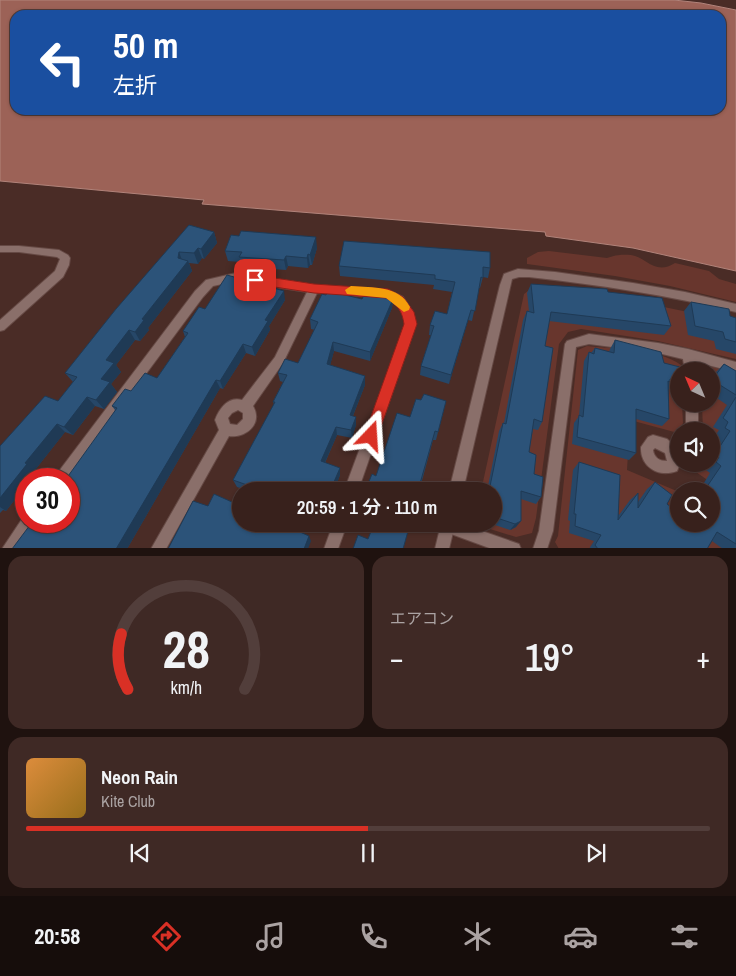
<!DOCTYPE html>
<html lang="ja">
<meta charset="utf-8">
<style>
body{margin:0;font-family:"Archivo Narrow","Noto Sans JP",sans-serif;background:#3f2925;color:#f1f3f6;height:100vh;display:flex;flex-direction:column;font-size:19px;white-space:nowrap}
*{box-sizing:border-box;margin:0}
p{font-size:16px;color:#aba3a3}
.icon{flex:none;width:28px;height:28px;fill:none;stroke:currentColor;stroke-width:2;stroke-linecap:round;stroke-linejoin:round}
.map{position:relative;height:548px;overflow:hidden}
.panel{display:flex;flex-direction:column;gap:8px;padding:8px;background:#1f120f;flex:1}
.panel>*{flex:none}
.banner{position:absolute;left:10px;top:10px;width:716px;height:105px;border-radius:15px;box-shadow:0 1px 4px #0004,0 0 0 1px #523e3b;background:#1a4fa0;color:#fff;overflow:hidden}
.needle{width:32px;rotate:316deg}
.controls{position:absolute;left:670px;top:362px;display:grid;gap:10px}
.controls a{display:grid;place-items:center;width:50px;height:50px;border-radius:50%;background:#38211c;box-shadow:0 1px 4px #0004,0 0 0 1px #523e3b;font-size:25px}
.speed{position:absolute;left:15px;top:468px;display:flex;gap:10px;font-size:25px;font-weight:700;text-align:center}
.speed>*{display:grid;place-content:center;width:65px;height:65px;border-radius:50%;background:#38211c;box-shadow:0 1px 4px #0004,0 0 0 1px #523e3b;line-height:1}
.speed .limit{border:8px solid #d22;background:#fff;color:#111}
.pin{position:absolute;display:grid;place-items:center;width:42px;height:42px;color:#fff;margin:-21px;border-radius:10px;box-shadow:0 2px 8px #0006}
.me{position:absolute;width:55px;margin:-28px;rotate:20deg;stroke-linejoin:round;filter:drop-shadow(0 0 4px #0008)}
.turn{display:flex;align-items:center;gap:18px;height:105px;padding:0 20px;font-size:22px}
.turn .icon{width:65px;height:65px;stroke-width:2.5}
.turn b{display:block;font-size:35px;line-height:42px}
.big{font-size:38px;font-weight:600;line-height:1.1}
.panel .tile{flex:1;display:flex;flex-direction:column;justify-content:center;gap:8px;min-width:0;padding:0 18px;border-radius:15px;background:#3f2925}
.panel .dial{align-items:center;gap:0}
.dial svg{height:130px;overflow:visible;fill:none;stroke:#523e3b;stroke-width:7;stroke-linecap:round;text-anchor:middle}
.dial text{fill:#f1f3f6;stroke:none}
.song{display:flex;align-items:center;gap:15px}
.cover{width:60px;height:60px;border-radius:8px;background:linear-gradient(135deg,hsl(30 70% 55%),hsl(40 70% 35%))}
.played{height:5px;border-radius:2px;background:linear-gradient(90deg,#d93025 50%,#523e3b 50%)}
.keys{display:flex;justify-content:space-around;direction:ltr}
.heat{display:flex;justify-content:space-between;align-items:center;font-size:28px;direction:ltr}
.panel .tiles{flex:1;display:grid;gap:8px;grid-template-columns:1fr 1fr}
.tile:last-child{grid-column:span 2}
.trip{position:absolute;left:232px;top:482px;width:270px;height:50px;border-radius:25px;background:#38211c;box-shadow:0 1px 4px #0004,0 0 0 1px #523e3b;font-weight:600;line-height:50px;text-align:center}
.dock{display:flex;height:80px;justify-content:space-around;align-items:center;background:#160d0b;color:#aba3a3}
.dock .icon{width:35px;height:35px}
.dock .active{color:#d93025}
.dock b{font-size:22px;color:#f1f3f6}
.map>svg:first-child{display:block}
.green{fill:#68362d}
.water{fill:#9c6257;stroke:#b1837a;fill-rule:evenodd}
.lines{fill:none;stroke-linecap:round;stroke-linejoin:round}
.minor-casing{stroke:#654944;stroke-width:2}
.tertiary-casing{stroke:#654944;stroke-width:2}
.minor{fill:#8a6f6a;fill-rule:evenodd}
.tertiary{fill:#8a6f6a;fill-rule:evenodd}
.wall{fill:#264768}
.shaded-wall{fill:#1f3a55}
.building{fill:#2c5379;stroke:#1f3a55}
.route{fill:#d93025;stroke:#8d1f18}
.slow{fill:#f59e0b}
</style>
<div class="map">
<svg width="736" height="549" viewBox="0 0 736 549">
<rect width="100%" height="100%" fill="#4a2c26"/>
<!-- green -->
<path class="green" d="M 549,251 L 607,258 C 614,255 623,254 631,255 C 646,257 655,276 675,263 L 709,271 L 719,279 L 736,284 L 736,302 L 670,286 L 615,276 L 527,264 L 527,258 L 538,252 Z
M 532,288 C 601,296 669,305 736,324 L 736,359 L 658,341 L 581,329 L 568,332 L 559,344 L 536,518 L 532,533 L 516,537 L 474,524 L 494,524 L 494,491 L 481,491 L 524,294 Z
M 587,346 C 615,349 658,348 681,365 L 682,371 L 679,371 L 679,404 L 682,404 L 683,423 L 678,433 L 630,420 L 627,470 L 679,492 L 679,524 L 711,524 L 736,545 L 735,548 L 559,549 L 555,542 L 558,536 L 578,350 Z
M 710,366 L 736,374 L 736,500 L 696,472 L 701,464 L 711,464 L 711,431 L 703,431 L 702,404 L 711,404 L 711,371 L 703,371 L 704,369 Z"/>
<!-- water -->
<path class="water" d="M 0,0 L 674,0 L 701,3 L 736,10 L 736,271 L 633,248 L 546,236 L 545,232 L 227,206 L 202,204 L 204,200 L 0,181 ZM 15,15 L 721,15 L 721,110 L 15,110 Z"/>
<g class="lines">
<!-- minor casing -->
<g class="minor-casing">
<path id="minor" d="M 0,246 L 19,246 L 59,250 L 68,255 L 70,258 L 69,265 L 63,277 L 4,330 L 0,331 L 0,320 L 55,271 L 60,259 L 57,257 L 19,252 L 0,252 Z
M 236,273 L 314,285 L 388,290 L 403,297 L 413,312 L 416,324 L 358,491 L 344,491 L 406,324 C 403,311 398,304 386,298 L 317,293 L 283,363 L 253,406 C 263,423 247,438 229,436 L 166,549 L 151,549 L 219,430 L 215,420 C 219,409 228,396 242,400 L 275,357 L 307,292 L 236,281 L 213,286 L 203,297 L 68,479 L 53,479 L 195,291 L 206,280 ZM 238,410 L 243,413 L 243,419 L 237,425 L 230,424 L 228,418 L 232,413 Z
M 589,334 L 658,343 L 688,349 L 736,362 L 736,372 L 695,362 L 697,371 L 685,371 L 683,359 L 658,353 L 589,344 L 576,347 L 553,531 L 547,549 L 533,549 L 539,531 L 565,344 L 567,341 Z
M 686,404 L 698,404 L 698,425 L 695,431 L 682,431 L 686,423 Z
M 653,435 L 667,439 L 677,448 L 680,464 L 677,471 C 659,478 640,467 641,447 L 648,437 ZM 655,448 L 665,453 L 667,461 C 660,461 654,458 653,450 Z
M 26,515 L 26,521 L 36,521 L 18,549 L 2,549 L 24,516 Z
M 333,524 L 347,524 L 338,549 L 324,549 Z
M 442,524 L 462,524 L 519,544 L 521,549 L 492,549 L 443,531 L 441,526 Z"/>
</g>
<!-- tertiary casing -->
<g class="tertiary-casing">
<path id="tertiary" d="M 518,269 L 555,272 L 633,283 L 685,292 L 736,304 L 736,312 C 668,295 599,285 529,277 L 519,277 L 512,279 L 463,491 L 449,491 L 500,285 L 504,274 Z
M 441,524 L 455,524 L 449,549 L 435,549 Z"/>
</g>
<!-- minor -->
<use href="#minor" class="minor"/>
<!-- tertiary -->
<use href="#tertiary" class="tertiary"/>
</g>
<!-- wall -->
<path class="wall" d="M 189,225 L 214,232 L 217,243 L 204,259 L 202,258 L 198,264 L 189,263 L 192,271 L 148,328 L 149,330 L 140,341 L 135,340 L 116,365 L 121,372 L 111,384 L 117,392 L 104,409 L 95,406 L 73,435 L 65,432 L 35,470 L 37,471 L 31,479 L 26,479 L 26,485 L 6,511 L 3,510 L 0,513 L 0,446 L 58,401 L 73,382 L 65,373 Z
M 344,241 L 490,268 L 488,278 L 483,277 L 480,288 L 479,288 L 472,321 L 468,320 L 449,384 L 420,375 L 421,366 L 431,335 L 429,335 L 430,325 L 447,314 L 452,292 L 433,289 L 434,285 L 340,276 L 339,266 Z
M 317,248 L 312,265 L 310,265 L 308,268 L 288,266 L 286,270 L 242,267 L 240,262 L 228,261 L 225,251 Z
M 531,284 L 608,292 L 671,326 L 664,335 L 549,321 L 545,346 L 542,422 L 538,430 L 533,429 L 529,452 L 534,474 L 541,497 L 536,504 L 521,499 L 516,527 L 510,530 L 492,524 L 494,524 L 494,491 L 487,491 L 499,431 L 503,423 L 504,423 L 523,320 L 527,311 L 529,311 L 527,293 Z
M 326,295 L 362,299 L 389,296 L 389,298 L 393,299 L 392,308 L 370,361 L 334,351 L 330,365 L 365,376 L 365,385 L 353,416 L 356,417 L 356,425 L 352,438 L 337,435 L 325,463 L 340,468 L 340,475 L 334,491 L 248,491 L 237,487 L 233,480 L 274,404 L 273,402 L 283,382 L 280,381 L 278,373 L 298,363 L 315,330 L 311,329 L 310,319 Z
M 285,300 L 269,326 L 270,330 L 255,356 L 246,353 L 223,389 L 220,388 L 127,549 L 12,549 L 69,521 L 115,410 L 112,406 L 157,378 L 185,337 L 183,331 L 205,309 Z
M 691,302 L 730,316 L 736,318 L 736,354 L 716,349 L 714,341 L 688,335 L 684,311 Z
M 615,340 L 679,371 L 679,391 L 678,392 L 668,389 L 669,419 L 662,426 L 636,419 L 636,453 L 629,460 L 572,444 L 574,423 L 579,416 L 584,361 L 589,352 L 591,353 L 595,348 L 609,352 L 610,349 Z
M 724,364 L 736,371 L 736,549 L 723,549 L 712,541 L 707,549 L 589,549 L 594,541 L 569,533 L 570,521 L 568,520 L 573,470 L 579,462 L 619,515 L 630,500 L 638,493 L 638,502 L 647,489 L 655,482 L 679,524 L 711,524 L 711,491 L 699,491 L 710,473 L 706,470 L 709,464 L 708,464 L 711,464 L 711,453 L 720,440 L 715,436 L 719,430 L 713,427 L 727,405 L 711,394 L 711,378 L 715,373 Z
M 421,400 L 446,401 L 436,440 L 433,440 L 420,488 L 421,491 L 366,491 L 366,489 L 376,476 L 410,417 Z"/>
<!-- shaded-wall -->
<path class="shaded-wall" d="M 214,232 L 217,243 L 204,259 L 201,249 Z
M 316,237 L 317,248 L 312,265 L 310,255 Z
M 198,248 L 202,258 L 198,264 L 194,253 Z
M 179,252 L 183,263 L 178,258 Z
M 308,254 L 310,265 L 308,268 L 307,258 Z
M 286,256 L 288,266 L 286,270 L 284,260 Z
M 188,261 L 192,271 L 148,328 L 149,330 L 140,341 L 135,332 L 142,319 Z
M 284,291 L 285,300 L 269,326 L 270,330 L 255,356 L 252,347 L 265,320 Z
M 393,299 L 392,308 L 370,361 L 370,352 Z
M 471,310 L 468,320 L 449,384 L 451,375 Z
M 129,330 L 135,340 L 116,365 L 121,372 L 111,384 L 117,392 L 104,409 L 96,400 L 106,360 Z
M 333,342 L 334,351 L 328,373 L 327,364 Z
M 243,344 L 246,353 L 223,389 L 220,381 Z
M 365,376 L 365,385 L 350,423 L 350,415 Z
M 216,380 L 220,388 L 127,549 L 116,549 Z
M 87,397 L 95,406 L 73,435 L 64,427 Z
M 356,417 L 356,425 L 352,438 L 351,430 Z
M 57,424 L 65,432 L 35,470 L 37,471 L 31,479 L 26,479 L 26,485 L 6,511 L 0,507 L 0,498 L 25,463 Z
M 336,427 L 337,435 L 322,469 L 321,461 Z
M 340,468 L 340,475 L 334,491 L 330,491 Z
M 521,521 L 516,527 L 510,530 L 515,524 Z
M 309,536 L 311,541 L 308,549 L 304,549 Z"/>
<!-- building -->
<path class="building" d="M 189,225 L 214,232 L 201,249 L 198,248 L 194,253 L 179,252 L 178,258 L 188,261 L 142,319 L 144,320 L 135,332 L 129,330 L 106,360 L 114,363 L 101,379 L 110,382 L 96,400 L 87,397 L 64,427 L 57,424 L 25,463 L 27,464 L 0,498 L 0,446 L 45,396 L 58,401 L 77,377 L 65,373 L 116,309 Z
M 241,231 L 316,237 L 310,255 L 308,254 L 307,258 L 286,256 L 284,260 L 239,257 L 242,252 L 225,251 L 231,235 L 239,236 Z
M 344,241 L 490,252 L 490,268 L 483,267 L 483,278 L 481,277 L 475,311 L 471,310 L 451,375 L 421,366 L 434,326 L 430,325 L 435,311 L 447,314 L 455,282 L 435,279 L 435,275 L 339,266 Z
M 227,275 L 284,291 L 265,320 L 268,321 L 252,347 L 243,344 L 220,381 L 216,380 L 116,549 L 12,549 L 33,521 L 69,521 L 69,479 L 66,479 L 117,408 L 112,406 L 125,389 L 131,391 L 145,373 L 157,378 L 188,333 L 183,331 L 199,307 L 205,309 Z
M 531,284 L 607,289 L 608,292 L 662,298 L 671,326 L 551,312 L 545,346 L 553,348 L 542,422 L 534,419 L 529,452 L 536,455 L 534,474 L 543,477 L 541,497 L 521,491 L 521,521 L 515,524 L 494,517 L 494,491 L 489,491 L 503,423 L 506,424 L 527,311 L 534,313 Z
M 367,289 L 389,296 L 388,297 L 393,299 L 370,352 L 333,342 L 327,364 L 365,376 L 350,415 L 356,417 L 351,430 L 336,427 L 321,461 L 340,468 L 330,491 L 264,491 L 233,480 L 275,402 L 273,402 L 287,375 L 278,373 L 285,359 L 298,363 L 318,322 L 310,319 L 322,294 L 326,295 L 328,291 L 362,299 Z
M 691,302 L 729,309 L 730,316 L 736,318 L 736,342 L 725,339 L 723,332 L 695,326 Z
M 615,340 L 661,352 L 664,363 L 684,368 L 684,371 L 679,371 L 679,382 L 670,379 L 670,382 L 668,381 L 669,419 L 636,409 L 636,453 L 577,437 L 579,415 L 583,417 L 589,352 L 594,354 L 595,348 L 614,353 Z
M 724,364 L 736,371 L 736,395 L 712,380 Z
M 424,394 L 446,401 L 438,432 L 435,431 L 419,487 L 421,488 L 420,491 L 371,491 L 366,489 L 372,474 L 376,476 L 397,413 L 410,417 L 416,399 L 421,400 Z
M 736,397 L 736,544 L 717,532 L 707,549 L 598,549 L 595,545 L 601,535 L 575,526 L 576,514 L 574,514 L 579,462 L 620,475 L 618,520 L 638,493 L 638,508 L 655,482 L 672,495 L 667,504 L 679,513 L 679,524 L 711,524 L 711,491 L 704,491 L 721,466 L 716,462 L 719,457 L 715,454 L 730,431 L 725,428 L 728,422 L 723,418 Z
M 214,494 L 241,506 L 241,524 L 282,524 L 309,536 L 304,549 L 168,549 L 193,501 L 208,506 Z
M 374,524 L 410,524 L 403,549 L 353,549 L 358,535 L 368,539 Z"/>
<!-- route -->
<path class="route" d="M 255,275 L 314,284 L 388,289 L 403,297 L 414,312 L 417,324 L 376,441 L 371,443 L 366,441 L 364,436 L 404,324 C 402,311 398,305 386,298 L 314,293 L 255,284 L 250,280 Z"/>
<!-- slow -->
<path class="slow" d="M 351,286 C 373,288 399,285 410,307 L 409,310 L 404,312 L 386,298 L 347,294 L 345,290 Z"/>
</svg>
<div class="controls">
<a><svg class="needle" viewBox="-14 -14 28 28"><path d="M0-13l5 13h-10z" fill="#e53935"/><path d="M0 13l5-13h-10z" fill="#aba3a3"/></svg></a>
<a><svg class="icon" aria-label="sound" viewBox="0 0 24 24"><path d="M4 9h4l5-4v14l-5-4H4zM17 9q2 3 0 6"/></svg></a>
<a><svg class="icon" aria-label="search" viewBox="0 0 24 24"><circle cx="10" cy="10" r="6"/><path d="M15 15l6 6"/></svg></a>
</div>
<div class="speed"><div class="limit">30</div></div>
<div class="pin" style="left:255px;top:280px;background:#d93025"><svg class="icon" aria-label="arrive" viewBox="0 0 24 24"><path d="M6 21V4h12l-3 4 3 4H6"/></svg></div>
<svg class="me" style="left:371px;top:436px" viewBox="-20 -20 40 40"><path d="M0-17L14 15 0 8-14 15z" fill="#d93025" stroke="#fff" stroke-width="4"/></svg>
<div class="trip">20:59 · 1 分 · 110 m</div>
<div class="banner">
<div class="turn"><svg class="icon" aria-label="left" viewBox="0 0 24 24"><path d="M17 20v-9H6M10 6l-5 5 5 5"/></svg><div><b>50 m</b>左折</div></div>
</div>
</div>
<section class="panel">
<div class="tiles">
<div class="tile dial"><svg viewBox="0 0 100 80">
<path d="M14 69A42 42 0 1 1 86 69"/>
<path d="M14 69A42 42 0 0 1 10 35" stroke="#d93025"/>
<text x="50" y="56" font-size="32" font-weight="700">28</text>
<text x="50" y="72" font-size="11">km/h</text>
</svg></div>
<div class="tile"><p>エアコン</p>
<div class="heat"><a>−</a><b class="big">19°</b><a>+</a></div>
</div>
<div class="tile">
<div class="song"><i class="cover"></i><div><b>Neon Rain</b><p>Kite Club</p></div></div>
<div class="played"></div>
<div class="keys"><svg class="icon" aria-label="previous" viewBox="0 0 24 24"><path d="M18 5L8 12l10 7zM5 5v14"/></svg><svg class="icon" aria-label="pause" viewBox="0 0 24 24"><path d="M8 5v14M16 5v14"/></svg><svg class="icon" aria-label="next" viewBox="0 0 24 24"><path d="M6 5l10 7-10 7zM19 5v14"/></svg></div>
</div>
</div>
</section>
<nav class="dock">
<b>20:58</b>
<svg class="icon active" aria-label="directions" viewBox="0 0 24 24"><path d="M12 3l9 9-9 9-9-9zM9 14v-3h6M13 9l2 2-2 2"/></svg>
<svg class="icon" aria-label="music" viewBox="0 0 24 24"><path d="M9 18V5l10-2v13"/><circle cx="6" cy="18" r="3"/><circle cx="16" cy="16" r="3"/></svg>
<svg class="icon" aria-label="phone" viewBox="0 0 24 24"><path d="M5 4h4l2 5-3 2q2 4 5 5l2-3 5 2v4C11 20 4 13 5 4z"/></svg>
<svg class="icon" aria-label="climate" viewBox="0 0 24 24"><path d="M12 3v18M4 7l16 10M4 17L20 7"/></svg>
<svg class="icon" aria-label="car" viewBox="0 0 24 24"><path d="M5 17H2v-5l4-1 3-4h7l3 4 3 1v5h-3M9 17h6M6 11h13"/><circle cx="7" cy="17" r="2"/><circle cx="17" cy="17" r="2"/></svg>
<svg class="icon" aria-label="filters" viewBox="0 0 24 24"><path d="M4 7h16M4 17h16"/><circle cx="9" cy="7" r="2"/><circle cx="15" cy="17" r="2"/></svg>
</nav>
